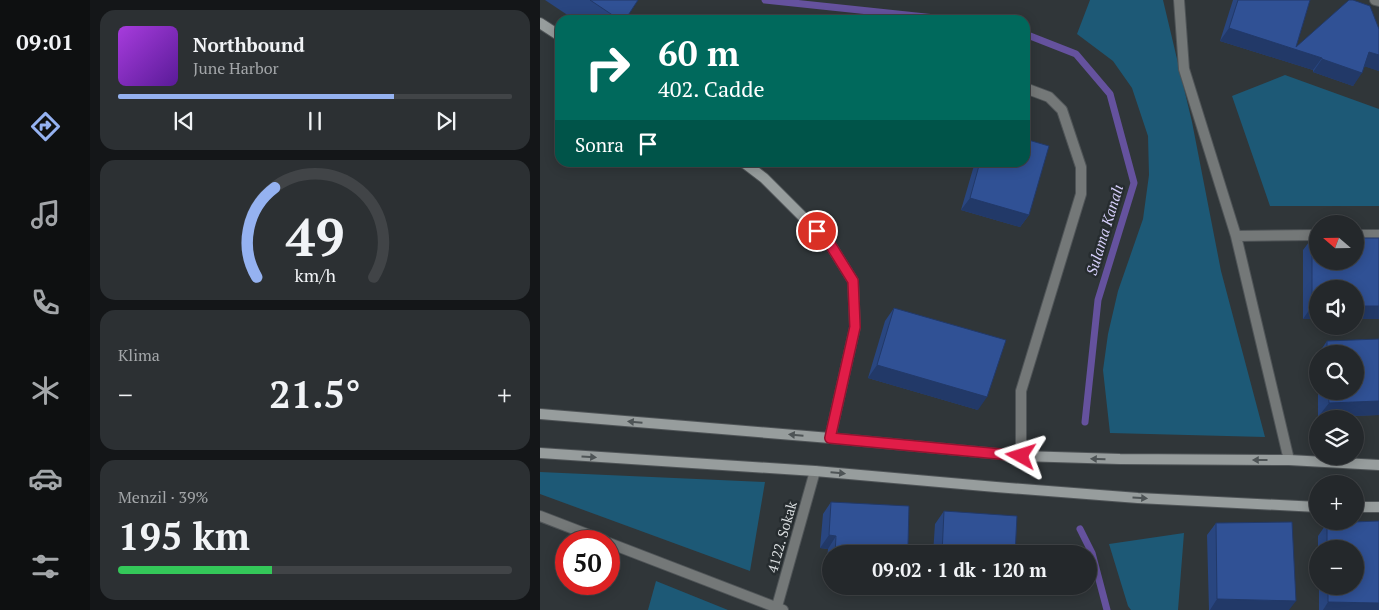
<!DOCTYPE html>
<html lang="tr">
<meta charset="utf-8">
<style>
body{margin:0;font-family:"PT Serif",serif;background:#2c3033;color:#f1f3f6;height:100vh;display:flex;flex-direction:column;font-size:19px;white-space:nowrap}
*{box-sizing:border-box;margin:0}
p{font-size:16px;color:#a3a6a9}
.icon{flex:none;width:28px;height:28px;fill:none;stroke:currentColor;stroke-width:2;stroke-linecap:round;stroke-linejoin:round}
.map{position:relative;flex:1;overflow:hidden}
.sheet{display:flex;flex-direction:column;gap:10px;padding:10px;background:#141618;width:450px}
.sheet>*{flex:none}
.guide{position:absolute;left:15px;top:15px;width:475px;height:152px;border-radius:15px;box-shadow:0 2px 12px #0003,0 0 0 1px #414447;background:#00695c;color:#fff;overflow:hidden}
.needle{width:32px;rotate:290deg}
.buttons{position:absolute;left:769px;top:215px;display:grid;gap:10px}
.buttons a{display:grid;place-items:center;width:55px;height:55px;border-radius:50%;background:#24282b;box-shadow:0 2px 12px #0003,0 0 0 1px #414447;font-size:25px}
.speed{position:absolute;left:15px;top:530px;display:flex;gap:10px;font-size:25px;font-weight:700;text-align:center}
.speed>*{display:grid;place-content:center;width:65px;height:65px;border-radius:50%;background:#24282b;box-shadow:0 2px 12px #0003,0 0 0 1px #414447;line-height:1}
.speed .limit{border:8px solid #d22;background:#fff;color:#111}
.pin{position:absolute;display:grid;place-items:center;width:42px;height:42px;color:#fff;margin:-21px;border:2px solid #fff;border-radius:50%;box-shadow:0 1px 5px #0007}
.me{position:absolute;width:55px;margin:-28px;rotate:276deg;stroke-linejoin:round;filter:drop-shadow(0 0 4px #0008)}
.turn{display:flex;align-items:center;gap:18px;height:105px;padding:0 20px;font-size:22px}
.turn .icon{width:65px;height:65px;stroke-width:2.5}
.turn b{display:block;font-size:35px;line-height:42px}
.then{display:flex;align-items:center;height:48px;padding:0 20px;background:#0003;gap:10px;font-size:19px}
.big{font-size:38px;font-weight:700;line-height:1.1}
.sheet .tile{flex:1;display:flex;flex-direction:column;justify-content:center;gap:8px;min-width:0;padding:0 18px;border-radius:15px;background:#2c3033}
.sheet .dial{align-items:center;gap:0}
.dial svg{height:130px;overflow:visible;fill:none;stroke:#414447;stroke-width:7;stroke-linecap:round;text-anchor:middle}
.dial text{fill:#f1f3f6;stroke:none}
.song{display:flex;align-items:center;gap:15px}
.cover{width:60px;height:60px;border-radius:8px;background:linear-gradient(135deg,hsl(280 70% 55%),hsl(270 70% 35%))}
.played{height:5px;border-radius:2px;background:linear-gradient(90deg,#95b2f1 70%,#414447 70%)}
.keys{display:flex;justify-content:space-around;direction:ltr}
.heat{display:flex;justify-content:space-between;align-items:center;font-size:28px;direction:ltr}
.charge{height:8px;border-radius:4px;background:linear-gradient(90deg,#34c759 39%,#414447 0)}
.trip{position:absolute;left:282px;top:545px;width:275px;height:50px;border-radius:25px;background:#24282b;box-shadow:0 2px 12px #0003,0 0 0 1px #414447;font-weight:700;line-height:50px;text-align:center}
main{display:flex;flex:1;min-height:0}
.tab-bar{display:flex;flex-direction:column;width:90px;justify-content:space-around;align-items:center;background:#0e1011;color:#a3a6a9}
.tab-bar .icon{width:35px;height:35px}
.tab-bar .on{color:#95b2f1}
.tab-bar b{font-size:22px;color:#f1f3f6}
.map>svg:first-child{display:block}
.green{fill:#1d5976}
.lines{fill:none;stroke-linecap:round;stroke-linejoin:round}
.stream{stroke:#65529e;stroke-width:7}
.street-casing{stroke:#4f5457;stroke-width:12}
.secondary-casing{stroke:#4f5457;stroke-width:12}
.street{stroke:#747878;stroke-width:10}
.secondary{stroke:#979d9d;stroke-width:10}
.wall{fill:#294680}
.shaded-wall{fill:#223968}
.building{fill:#305195;stroke:#223968}
.oneway{fill:#4e5456}
.route-casing{stroke:#92132f;stroke-width:12}
.route{stroke:#e11d48;stroke-width:9}
.labels{text-anchor:middle;stroke-width:5;stroke-linejoin:round;paint-order:stroke}
.street-label{font-size:14px;fill:#dadee0;stroke:#262c2f}
.water-label{font-size:15px;font-style:italic;fill:#d5cef9;stroke:#262c2f}
</style>
<main>
<nav class="tab-bar">
<b>09:01</b>
<svg class="icon on" aria-label="directions" viewBox="0 0 24 24"><path d="M12 3l9 9-9 9-9-9zM9 14v-3h6M13 9l2 2-2 2"/></svg>
<svg class="icon" aria-label="music" viewBox="0 0 24 24"><path d="M9 18V5l10-2v13"/><circle cx="6" cy="18" r="3"/><circle cx="16" cy="16" r="3"/></svg>
<svg class="icon" aria-label="phone" viewBox="0 0 24 24"><path d="M5 4h4l2 5-3 2q2 4 5 5l2-3 5 2v4C11 20 4 13 5 4z"/></svg>
<svg class="icon" aria-label="climate" viewBox="0 0 24 24"><path d="M12 3v18M4 7l16 10M4 17L20 7"/></svg>
<svg class="icon" aria-label="car" viewBox="0 0 24 24"><path d="M5 17H2v-5l4-1 3-4h7l3 4 3 1v5h-3M9 17h6M6 11h13"/><circle cx="7" cy="17" r="2"/><circle cx="17" cy="17" r="2"/></svg>
<svg class="icon" aria-label="filters" viewBox="0 0 24 24"><path d="M4 7h16M4 17h16"/><circle cx="9" cy="7" r="2"/><circle cx="15" cy="17" r="2"/></svg>
</nav>
<section class="sheet">
<div class="tile">
<div class="song"><i class="cover"></i><div><b>Northbound</b><p>June Harbor</p></div></div>
<div class="played"></div>
<div class="keys"><svg class="icon" aria-label="previous" viewBox="0 0 24 24"><path d="M18 5L8 12l10 7zM5 5v14"/></svg><svg class="icon" aria-label="pause" viewBox="0 0 24 24"><path d="M8 5v14M16 5v14"/></svg><svg class="icon" aria-label="next" viewBox="0 0 24 24"><path d="M6 5l10 7-10 7zM19 5v14"/></svg></div>
</div>
<div class="tile dial"><svg viewBox="0 0 100 80">
<path d="M14 69A42 42 0 1 1 86 69"/>
<path d="M14 69A42 42 0 0 1 25 14" stroke="#95b2f1"/>
<text x="50" y="56" font-size="32" font-weight="700">49</text>
<text x="50" y="72" font-size="11">km/h</text>
</svg></div>
<div class="tile"><p>Klima</p>
<div class="heat"><a>−</a><b class="big">21.5°</b><a>+</a></div>
</div>
<div class="tile"><p>Menzil · 39%</p><b class="big">195 km</b><div class="charge"></div></div>
</section>
<div class="map">
<svg width="839" height="610" viewBox="0 0 839 610">
<rect width="100%" height="100%" fill="#303639"/>
<!-- green -->
<path class="green" d="M 550,0 L 623,0 L 652,122 L 681,271 L 725,437 L 570,433 L 563,370 L 568,334 L 578,291 L 603,219 L 609,175 L 608,136 L 592,88 L 573,61 L 537,34 Z
M 745,75 L 839,109 L 839,206 L 730,206 L 692,96 Z
M 0,472 L 225,482 L 210,571 L 0,494 Z
M 644,533 L 638,610 L 591,610 L 588,606 L 569,544 Z
M 116,581 L 188,610 L 108,610 Z"/>
<g class="lines">
<!-- stream -->
<path class="stream" d="M 225,0 L 414,20
M 485,34 L 536,54 L 570,94 L 594,183 L 558,300 L 545,422
M 540,529 L 552,553 L 567,610"/>
<!-- street casing -->
<g class="street-casing">
<path id="street" d="M 639,0 L 644,69 L 696,236 L 749,460
M 835,0 L 839,1
M 815,235 L 839,235
M 696,236 L 778,235
M 481,456 L 481,391 L 541,194 L 541,167 L 522,110 L 509,97 L 485,88
M 0,516 L 65,541
M 69,543 L 243,610
M 236,610 L 275,471"/>
</g>
<!-- secondary casing -->
<g class="secondary-casing">
<path id="secondary" d="M 0,23 L 20,36
M 203,162 L 224,178 L 290,244 L 313,281 L 315,327 L 290,438
M 0,414 L 290,438 L 481,456 L 580,459 L 749,460 L 839,465
M 0,453 L 275,471 L 456,487 L 598,498 L 778,507
M 815,507 L 839,507"/>
</g>
<!-- street -->
<use href="#street" class="street"/>
<!-- secondary -->
<use href="#secondary" class="secondary"/>
</g>
<!-- wall -->
<path class="wall" d="M 5,0 L 98,0 L 85,20 L 35,20 Z
M 693,0 L 770,0 L 756,47 L 839,29 L 839,71 L 825,66 L 813,86 L 773,72 L 773,70 L 680,41 Z
M 435,162 L 485,162 L 489,215 L 480,227 L 421,210 Z
M 772,238 L 778,238 L 778,261 L 815,261 L 815,238 L 839,238 L 839,319 L 815,319 L 815,289 L 778,289 L 778,319 L 763,319 L 763,250 Z
M 354,308 L 438,410 L 328,378 L 345,321 Z
M 839,339 L 839,415 L 778,417 L 778,391 L 815,391 L 815,354 L 778,354 L 787,341 Z
M 778,354 L 778,390 L 776,356 Z
M 291,502 L 368,545 L 362,554 L 291,554 L 291,580 L 290,580 L 286,570 L 288,549 L 280,548 L 283,514 Z
M 404,511 L 475,554 L 393,554 L 395,524 Z
M 839,521 L 839,610 L 779,610 L 779,586 L 815,586 L 815,549 L 778,549 L 778,536 L 787,523 Z
M 676,523 L 749,610 L 669,610 L 667,535 Z
M 392,586 L 471,586 L 464,596 L 391,592 Z"/>
<!-- shaded-wall -->
<path class="shaded-wall" d="M 689,28 L 782,58 L 773,70 L 680,41 Z
M 829,52 L 839,55 L 839,71 L 820,65 Z
M 782,59 L 822,73 L 813,86 L 773,72 Z
M 377,162 L 393,162 L 391,167 Z
M 430,198 L 489,215 L 480,227 L 421,210 Z
M 772,306 L 778,306 L 778,319 L 763,319 Z
M 815,306 L 839,306 L 839,319 L 815,319 Z
M 337,365 L 447,397 L 438,410 L 328,378 Z
M 839,401 L 839,415 L 778,417 L 789,403 Z
M 289,535 L 296,536 L 288,549 L 280,548 Z
M 361,545 L 368,545 L 362,554 L 354,554 Z
M 395,586 L 471,586 L 464,596 L 391,592 Z
M 677,599 L 756,601 L 749,610 L 670,610 Z
M 788,602 L 839,603 L 839,610 L 783,610 Z"/>
<!-- building -->
<path class="building" d="M 50,0 L 98,0 L 85,20 L 80,20 Z
M 698,0 L 770,0 L 756,47 L 809,0 L 813,0 L 830,6 L 839,29 L 839,55 L 829,52 L 822,73 L 782,59 L 782,58 L 689,28 Z
M 485,139 L 509,146 L 489,215 L 430,198 L 440,162 L 485,162 Z
M 772,238 L 778,238 L 778,261 L 815,261 L 815,238 L 839,238 L 839,306 L 815,306 L 815,289 L 778,289 L 778,306 L 772,306 Z
M 354,308 L 466,340 L 447,397 L 337,365 Z
M 839,339 L 839,401 L 789,403 L 788,391 L 815,391 L 815,354 L 787,354 L 787,341 Z
M 291,502 L 369,506 L 368,545 L 361,545 L 359,554 L 295,554 L 296,536 L 289,535 Z
M 404,511 L 477,516 L 475,554 L 402,554 Z
M 839,521 L 839,603 L 788,602 L 788,586 L 815,586 L 815,549 L 787,549 L 787,523 Z
M 752,522 L 756,601 L 677,599 L 676,523 Z"/>
<!-- one-way arrows -->
<defs><path id="oneway-solid" d="M-6-.8H1V-3.2L6.5 0L1 3.2V.8H-6Z" transform="scale(1.25)"/></defs>
<g class="oneway">
<use href="#oneway-solid" transform="translate(95 422) rotate(-175)"/>
<use href="#oneway-solid" transform="translate(256 435) rotate(-175)"/>
<use href="#oneway-solid" transform="translate(49 457) rotate(4)"/>
<use href="#oneway-solid" transform="translate(558 459) rotate(-178)"/>
<use href="#oneway-solid" transform="translate(720 460) rotate(-180)"/>
<use href="#oneway-solid" transform="translate(298 473) rotate(5)"/>
<use href="#oneway-solid" transform="translate(600 498) rotate(3)"/>
</g>
<g class="lines">
<!-- route casing -->
<g class="route-casing">
<path id="route" d="M 277,231 L 290,244 L 313,281 L 315,327 L 290,438 L 481,456"/>
</g>
<!-- route -->
<use href="#route" class="route"/>
</g>
<g class="labels">
<!-- street labels -->
<g class="street-label">
<text transform="translate(242 537) rotate(-74)" y="5">4122. Sokak</text>
</g>
<!-- water labels -->
<g class="water-label">
<text transform="translate(565 230) rotate(-73)" y="5">Sulama Kanalı</text>
</g>
</g>
</svg>
<div class="buttons">
<a><svg class="needle" viewBox="-14 -14 28 28"><path d="M0-13l5 13h-10z" fill="#e53935"/><path d="M0 13l5-13h-10z" fill="#a3a6a9"/></svg></a>
<a><svg class="icon" aria-label="sound" viewBox="0 0 24 24"><path d="M4 9h4l5-4v14l-5-4H4zM17 9q2 3 0 6"/></svg></a>
<a><svg class="icon" aria-label="search" viewBox="0 0 24 24"><circle cx="10" cy="10" r="6"/><path d="M15 15l6 6"/></svg></a>
<a><svg class="icon" aria-label="layers" viewBox="0 0 24 24"><path d="M12 4l9 5-9 5-9-5zM3 14l9 5 9-5"/></svg></a>
<a>+</a>
<a>−</a>
</div>
<div class="speed"><div class="limit">50</div></div>
<div class="pin" style="left:277px;top:231px;background:#d93025"><svg class="icon" aria-label="arrive" viewBox="0 0 24 24"><path d="M6 21V4h12l-3 4 3 4H6"/></svg></div>
<svg class="me" style="left:481px;top:456px" viewBox="-20 -20 40 40"><path d="M0-17L14 15 0 8-14 15z" fill="#e11d48" stroke="#fff" stroke-width="4"/></svg>
<div class="trip">09:02 · 1 dk · 120 m</div>
<div class="guide">
<div class="turn"><svg class="icon" aria-label="right" viewBox="0 0 24 24"><path d="M7 20v-9h11M14 6l5 5-5 5"/></svg><div><b>60 m</b>402. Cadde</div></div>
<div class="then">Sonra<svg class="icon" aria-label="arrive" viewBox="0 0 24 24"><path d="M6 21V4h12l-3 4 3 4H6"/></svg></div>
</div>
</div>
</main>
